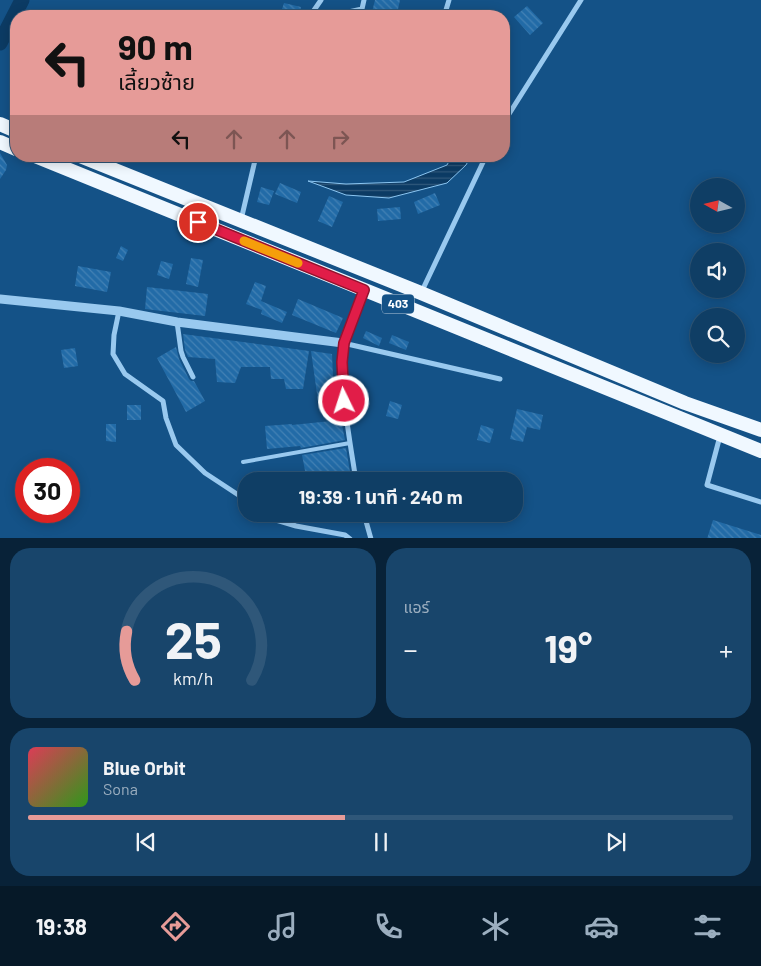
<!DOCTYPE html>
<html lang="th">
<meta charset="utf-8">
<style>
body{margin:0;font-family:Barlow,"Noto Sans Thai",sans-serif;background:#18456b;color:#f1f3f6;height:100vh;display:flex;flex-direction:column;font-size:19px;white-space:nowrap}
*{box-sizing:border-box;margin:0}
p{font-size:16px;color:#9baebf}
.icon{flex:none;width:28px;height:28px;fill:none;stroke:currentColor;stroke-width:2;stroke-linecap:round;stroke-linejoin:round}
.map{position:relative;height:538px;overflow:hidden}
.side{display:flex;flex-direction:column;gap:10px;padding:10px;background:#082238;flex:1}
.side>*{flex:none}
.hud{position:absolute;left:10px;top:10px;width:500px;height:152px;border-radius:20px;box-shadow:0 2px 12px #0003,0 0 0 1px #2f5779;background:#e69b98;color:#111;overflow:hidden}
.needle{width:32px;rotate:278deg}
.tools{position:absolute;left:690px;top:178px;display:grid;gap:10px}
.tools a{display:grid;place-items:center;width:55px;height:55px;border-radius:50%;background:#0f3e65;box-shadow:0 2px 12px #0003,0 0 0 1px #2f5779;font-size:25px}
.speed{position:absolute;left:15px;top:458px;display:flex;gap:10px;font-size:25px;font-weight:700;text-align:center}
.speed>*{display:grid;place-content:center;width:65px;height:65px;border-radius:50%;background:#0f3e65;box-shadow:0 2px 12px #0003,0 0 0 1px #2f5779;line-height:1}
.speed .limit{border:8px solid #d22;background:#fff;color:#111}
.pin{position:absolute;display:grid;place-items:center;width:42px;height:42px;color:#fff;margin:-21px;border:2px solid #fff;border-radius:50%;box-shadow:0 1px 5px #0007}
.me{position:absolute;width:55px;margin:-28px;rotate:356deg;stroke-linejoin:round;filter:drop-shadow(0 0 4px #0008)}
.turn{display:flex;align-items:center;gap:18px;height:105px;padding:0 25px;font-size:22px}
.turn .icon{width:65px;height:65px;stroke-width:2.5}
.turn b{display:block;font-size:35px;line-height:42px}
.lanes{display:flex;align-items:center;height:48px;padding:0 25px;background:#0003;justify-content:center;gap:25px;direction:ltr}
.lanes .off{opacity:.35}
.big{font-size:38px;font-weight:700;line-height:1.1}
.side .widget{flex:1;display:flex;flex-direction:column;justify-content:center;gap:8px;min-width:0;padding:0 18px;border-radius:20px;background:#18456b}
.side .dial{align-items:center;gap:0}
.dial svg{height:130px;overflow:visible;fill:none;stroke:#2f5779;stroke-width:7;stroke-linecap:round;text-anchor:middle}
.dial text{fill:#f1f3f6;stroke:none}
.song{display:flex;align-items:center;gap:15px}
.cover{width:60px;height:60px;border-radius:8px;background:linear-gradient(135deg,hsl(350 70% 55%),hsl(110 70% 35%))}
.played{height:5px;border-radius:2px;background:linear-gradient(90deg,#e69b98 45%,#2f5779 45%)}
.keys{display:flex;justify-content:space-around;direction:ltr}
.heat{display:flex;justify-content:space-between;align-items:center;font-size:28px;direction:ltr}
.side .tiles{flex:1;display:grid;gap:10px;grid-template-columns:1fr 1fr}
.widget:last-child{grid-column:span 2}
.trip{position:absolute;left:238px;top:472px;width:285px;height:50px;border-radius:20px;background:#0f3e65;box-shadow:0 2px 12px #0003,0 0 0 1px #2f5779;font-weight:700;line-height:50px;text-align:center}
.menu{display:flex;height:80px;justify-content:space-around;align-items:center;background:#061928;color:#9baebf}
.menu .icon{width:35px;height:35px}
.menu .active{color:#e69b98}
.menu b{font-size:22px;color:#f1f3f6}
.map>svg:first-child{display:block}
.water{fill:url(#water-rules);stroke:#8bc6f2}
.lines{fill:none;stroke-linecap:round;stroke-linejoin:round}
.river{stroke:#0c3b64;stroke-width:15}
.building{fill:url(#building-back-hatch)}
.service{stroke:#99c9ef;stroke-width:4}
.minor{stroke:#99c9ef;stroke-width:5}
.tertiary{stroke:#99c9ef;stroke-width:9}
.trunk{stroke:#f0f8ff;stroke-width:14}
.route-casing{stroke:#92132f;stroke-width:12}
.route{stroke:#e11d48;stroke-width:9}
.slow{stroke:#f59e0b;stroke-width:9}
.labels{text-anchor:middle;stroke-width:5;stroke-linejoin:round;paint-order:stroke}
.shield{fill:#145287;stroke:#b8cbdb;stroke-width:1}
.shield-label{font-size:12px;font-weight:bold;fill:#fff}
</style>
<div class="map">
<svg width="761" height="539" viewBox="0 0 761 539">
<defs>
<pattern id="water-rules" width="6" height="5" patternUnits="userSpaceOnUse" patternTransform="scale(1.25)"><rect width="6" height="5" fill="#0c3b64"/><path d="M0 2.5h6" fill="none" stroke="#30587b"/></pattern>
<pattern id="building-back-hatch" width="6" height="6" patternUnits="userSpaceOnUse" patternTransform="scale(1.25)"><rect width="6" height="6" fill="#226ba7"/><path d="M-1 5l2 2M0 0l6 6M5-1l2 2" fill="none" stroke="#4381b4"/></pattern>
</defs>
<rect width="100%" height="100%" fill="#145287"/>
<!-- water -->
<path class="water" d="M 452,156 L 471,156 L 466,165 L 447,183 L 389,198 L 346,195 L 308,181 L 346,184 L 404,182 L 447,165 Z"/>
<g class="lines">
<!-- river -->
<path class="river" d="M 0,43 L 22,0"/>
</g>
<!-- building -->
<path class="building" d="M 375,0 L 400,0 L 397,14 L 389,13 L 389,16 L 371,16 Z
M 284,3 L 301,7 L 299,16 L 281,12 Z
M 527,6 L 543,23 L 530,35 L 514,17 Z
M 0,153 L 7,165 L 6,170 L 0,179 Z
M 280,183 L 301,192 L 297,203 L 275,194 Z
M 261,187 L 274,191 L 269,205 L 257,202 Z
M 435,193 L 440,205 L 418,214 L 414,202 Z
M 329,196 L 343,202 L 332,227 L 318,221 Z
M 400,207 L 401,219 L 378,221 L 377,209 Z
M 121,246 L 128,250 L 123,261 L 116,258 Z
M 191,258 L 203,260 L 198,287 L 186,284 Z
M 161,261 L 173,264 L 169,279 L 157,275 Z
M 78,266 L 111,272 L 107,292 L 75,286 Z
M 255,282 L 266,286 L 261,301 L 287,312 L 282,323 L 261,314 L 262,310 L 246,304 Z
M 147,287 L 208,294 L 205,316 L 145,309 Z
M 298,299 L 343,318 L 336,333 L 292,315 Z
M 366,331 L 382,338 L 379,346 L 363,338 Z
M 183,334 L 309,351 L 303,389 L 286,389 L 284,379 L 271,379 L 270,367 L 241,367 L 235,383 L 217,382 L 215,359 L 188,357 L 185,350 Z
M 392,335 L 409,342 L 406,350 L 389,343 Z
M 176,347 L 179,359 L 189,379 L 191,381 L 194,381 L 205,401 L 186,412 L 157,358 Z
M 75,348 L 78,366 L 64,368 L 61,350 Z
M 311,351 L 332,354 L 334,400 L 318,401 Z
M 390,401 L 402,405 L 398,419 L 386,416 Z
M 127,405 L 141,405 L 141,420 L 127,420 Z
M 517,409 L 543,415 L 540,430 L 527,427 L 523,442 L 510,439 Z
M 341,420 L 345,440 L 301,448 L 300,446 L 267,449 L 265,426 L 292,424 L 292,425 Z
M 106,424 L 116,424 L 116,442 L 106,441 Z
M 481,425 L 494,429 L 490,443 L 477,440 Z
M 346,448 L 351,478 L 333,481 L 307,481 L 302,455 Z
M 713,520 L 761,535 L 761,539 L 707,539 Z"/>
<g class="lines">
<!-- service -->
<path class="service" d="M 243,462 L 350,443"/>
<!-- minor -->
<path class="minor" d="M 314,11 L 344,13 L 362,9 L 364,0
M 310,16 L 321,0
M 446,16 L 446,10 L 449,0
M 504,122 L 581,0
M 241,220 L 256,156
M 421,293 L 486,156
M 119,311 L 114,335 L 113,354 L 125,374 L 163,401 L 166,418 L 176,445 L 205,473 L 246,500
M 177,322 L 181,351 L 183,357 L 193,377
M 720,436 L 707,485 L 761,502
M 356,481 C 349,435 340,390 343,343 L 500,379
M 266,514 L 276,520 L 296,526 L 345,535 L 350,539
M 364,514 L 371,539"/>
<!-- tertiary -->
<path class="tertiary" d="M 0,299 L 119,311 L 177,322 L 343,343 L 364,290"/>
<!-- trunk -->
<path class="trunk" d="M 0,124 L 16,131
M 0,142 L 16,149
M 35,156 L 761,451
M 80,156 L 421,293 L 685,403 L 761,430"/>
</g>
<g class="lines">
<!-- route casing -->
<g class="route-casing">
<path id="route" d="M 198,222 L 364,290 L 344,343 L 342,362 L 344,401"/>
</g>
<!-- route -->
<use href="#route" class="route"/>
<!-- slow -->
<path class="slow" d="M 244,241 L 298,263"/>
</g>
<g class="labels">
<!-- shield labels -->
<rect class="shield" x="382" y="294.5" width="32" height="19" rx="4"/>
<g class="shield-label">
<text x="398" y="308">403</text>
</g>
</g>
</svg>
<div class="tools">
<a><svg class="needle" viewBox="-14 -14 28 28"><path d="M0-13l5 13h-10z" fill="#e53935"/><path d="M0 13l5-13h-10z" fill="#9baebf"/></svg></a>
<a><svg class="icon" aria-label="sound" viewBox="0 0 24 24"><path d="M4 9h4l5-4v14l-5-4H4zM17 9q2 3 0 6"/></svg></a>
<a><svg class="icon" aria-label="search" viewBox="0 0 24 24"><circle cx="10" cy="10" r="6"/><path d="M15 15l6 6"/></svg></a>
</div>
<div class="speed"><div class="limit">30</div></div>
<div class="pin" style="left:198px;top:222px;background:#d93025"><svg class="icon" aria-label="arrive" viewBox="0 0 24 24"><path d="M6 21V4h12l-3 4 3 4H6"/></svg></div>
<svg class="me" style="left:344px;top:401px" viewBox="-20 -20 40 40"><circle r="17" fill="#e11d48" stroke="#fff" stroke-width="3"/><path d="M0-11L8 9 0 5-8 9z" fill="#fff"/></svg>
<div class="trip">19:39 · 1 นาที · 240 m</div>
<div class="hud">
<div class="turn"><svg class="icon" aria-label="left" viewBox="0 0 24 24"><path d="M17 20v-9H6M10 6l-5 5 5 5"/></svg><div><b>90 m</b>เลี้ยวซ้าย</div></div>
<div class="lanes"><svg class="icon" aria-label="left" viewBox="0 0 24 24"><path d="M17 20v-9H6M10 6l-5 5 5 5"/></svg><svg class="icon off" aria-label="ahead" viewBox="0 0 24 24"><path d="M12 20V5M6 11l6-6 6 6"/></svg><svg class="icon off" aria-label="ahead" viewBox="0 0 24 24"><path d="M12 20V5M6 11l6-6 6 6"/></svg><svg class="icon off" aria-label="right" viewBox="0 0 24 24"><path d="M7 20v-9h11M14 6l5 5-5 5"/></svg></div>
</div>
</div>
<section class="side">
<div class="tiles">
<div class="widget dial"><svg viewBox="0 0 100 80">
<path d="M14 69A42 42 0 1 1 86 69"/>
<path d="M14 69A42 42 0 0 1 9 39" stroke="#e69b98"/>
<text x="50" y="56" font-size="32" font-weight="700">25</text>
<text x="50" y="72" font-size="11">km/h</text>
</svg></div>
<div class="widget"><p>แอร์</p>
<div class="heat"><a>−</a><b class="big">19°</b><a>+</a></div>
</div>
<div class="widget">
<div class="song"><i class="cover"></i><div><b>Blue Orbit</b><p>Sona</p></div></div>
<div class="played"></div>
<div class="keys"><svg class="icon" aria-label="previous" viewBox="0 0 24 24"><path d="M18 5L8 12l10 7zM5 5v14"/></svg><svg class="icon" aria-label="pause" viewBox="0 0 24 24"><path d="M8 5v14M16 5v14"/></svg><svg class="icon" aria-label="next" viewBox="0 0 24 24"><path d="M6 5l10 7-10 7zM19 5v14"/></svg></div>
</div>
</div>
</section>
<nav class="menu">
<b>19:38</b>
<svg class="icon active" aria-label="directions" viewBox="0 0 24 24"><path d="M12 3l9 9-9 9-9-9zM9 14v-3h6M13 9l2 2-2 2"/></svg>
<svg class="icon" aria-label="music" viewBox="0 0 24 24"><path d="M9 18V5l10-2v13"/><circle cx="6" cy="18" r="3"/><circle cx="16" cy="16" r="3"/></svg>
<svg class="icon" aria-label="phone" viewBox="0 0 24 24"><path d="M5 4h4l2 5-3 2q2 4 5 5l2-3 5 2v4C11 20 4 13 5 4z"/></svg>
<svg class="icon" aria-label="climate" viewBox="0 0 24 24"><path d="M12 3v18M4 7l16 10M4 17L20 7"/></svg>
<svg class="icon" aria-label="car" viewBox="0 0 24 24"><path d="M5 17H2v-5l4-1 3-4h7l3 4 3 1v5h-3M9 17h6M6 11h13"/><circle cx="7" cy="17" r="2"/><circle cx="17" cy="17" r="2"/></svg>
<svg class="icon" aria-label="filters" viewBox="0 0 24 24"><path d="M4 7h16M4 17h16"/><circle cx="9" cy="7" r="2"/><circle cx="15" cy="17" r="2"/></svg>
</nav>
